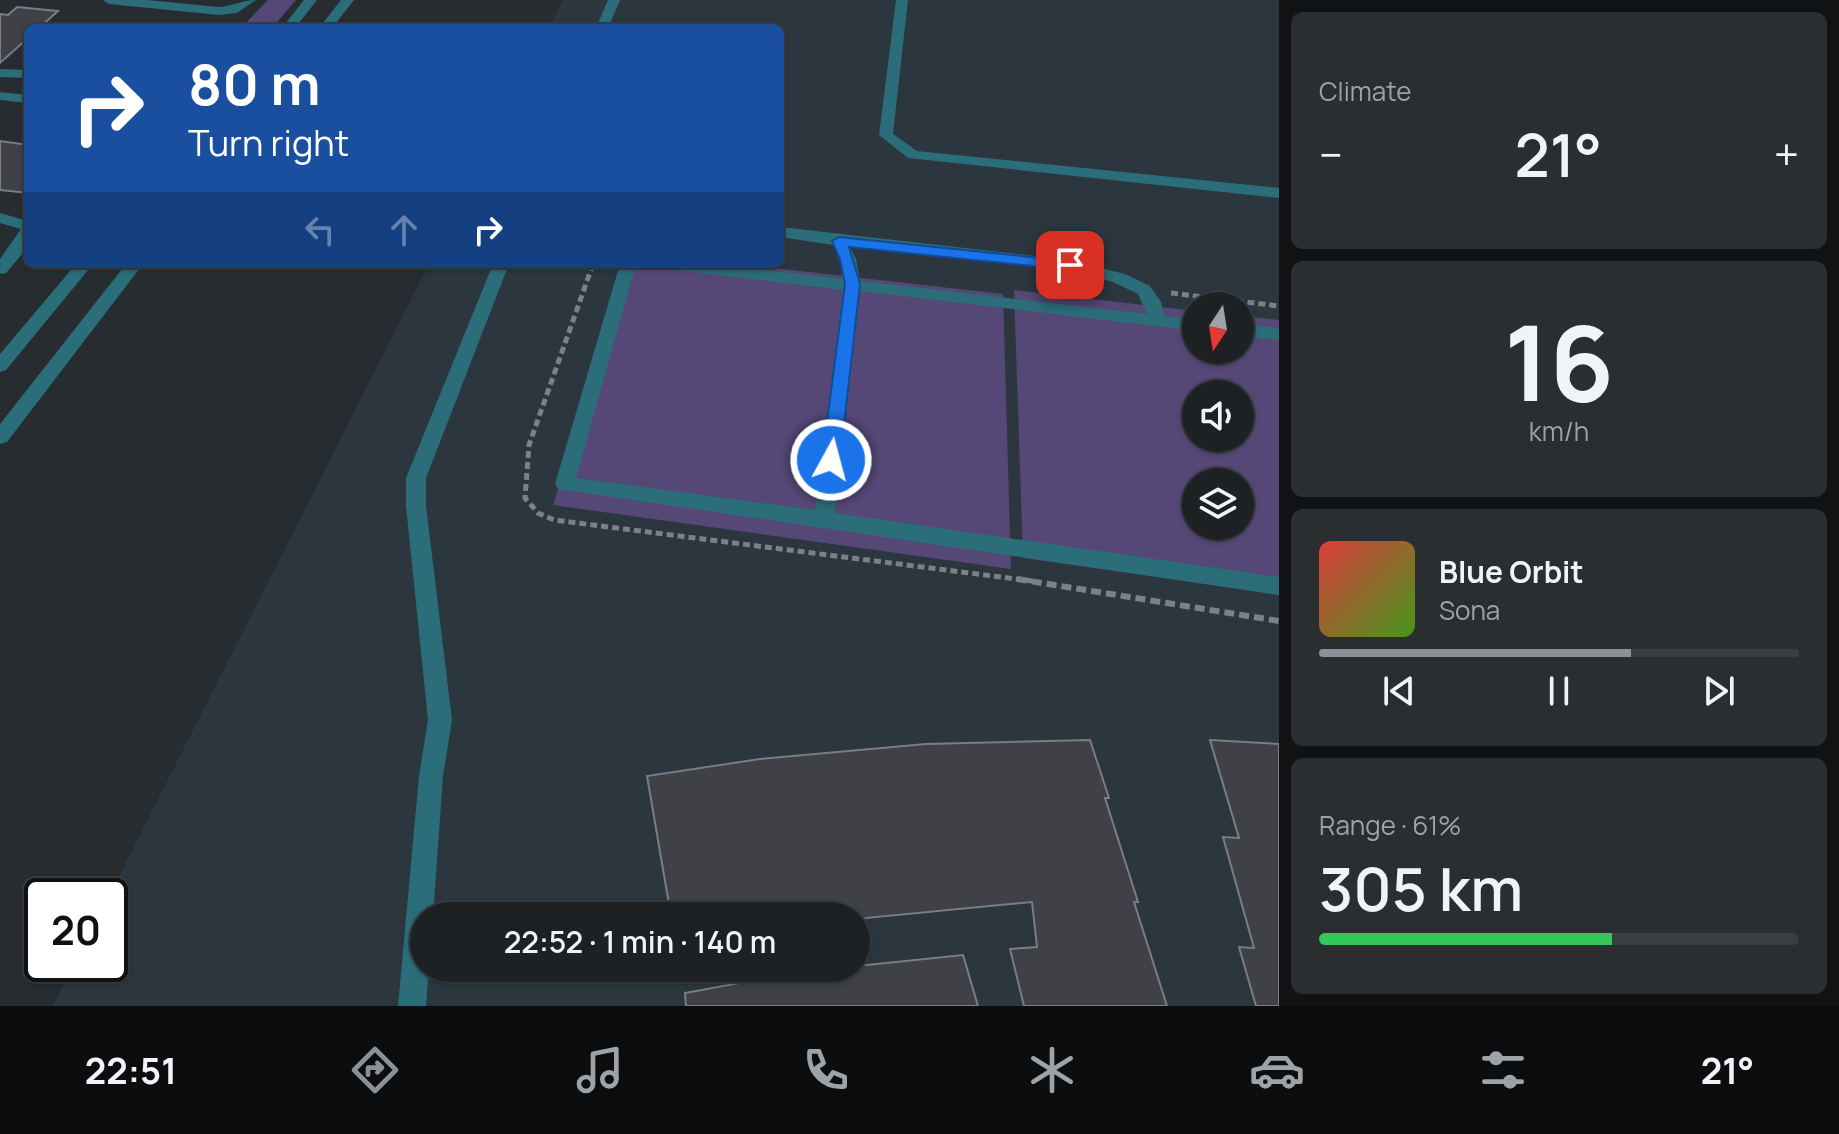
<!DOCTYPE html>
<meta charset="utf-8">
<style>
body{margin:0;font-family:Manrope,sans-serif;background:#2a2e31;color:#f1f3f6;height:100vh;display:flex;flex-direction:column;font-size:30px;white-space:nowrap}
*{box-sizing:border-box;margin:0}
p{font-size:26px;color:#a0a3a6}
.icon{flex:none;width:44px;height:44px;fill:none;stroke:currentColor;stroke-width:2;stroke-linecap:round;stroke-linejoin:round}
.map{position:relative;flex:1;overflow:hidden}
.drawer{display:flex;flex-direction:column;gap:12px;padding:12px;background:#101214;width:560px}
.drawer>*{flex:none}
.hud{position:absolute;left:24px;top:24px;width:760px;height:244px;border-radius:12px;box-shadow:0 2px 6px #0004,0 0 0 2px #3b3e41;background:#1a4fa0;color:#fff;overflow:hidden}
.needle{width:52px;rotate:192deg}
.tools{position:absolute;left:1182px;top:292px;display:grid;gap:16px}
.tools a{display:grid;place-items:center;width:72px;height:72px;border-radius:50%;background:#1d2124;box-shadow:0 2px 6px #0004,0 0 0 2px #3b3e41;font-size:40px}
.speed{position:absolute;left:24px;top:878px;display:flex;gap:16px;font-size:40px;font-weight:700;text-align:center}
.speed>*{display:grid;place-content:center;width:104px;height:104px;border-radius:50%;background:#1d2124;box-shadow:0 2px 6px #0004,0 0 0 2px #3b3e41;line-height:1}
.speed .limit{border:4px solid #111;border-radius:12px;background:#fff;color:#111}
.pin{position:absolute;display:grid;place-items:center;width:68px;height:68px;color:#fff;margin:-34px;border-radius:16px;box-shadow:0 4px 12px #0006}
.me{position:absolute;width:88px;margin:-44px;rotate:7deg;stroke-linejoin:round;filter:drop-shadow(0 0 6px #0008)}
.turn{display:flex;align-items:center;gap:28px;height:168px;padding:0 32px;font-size:36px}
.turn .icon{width:104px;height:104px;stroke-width:2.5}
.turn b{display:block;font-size:56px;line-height:68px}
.lanes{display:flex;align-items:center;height:76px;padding:0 32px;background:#0003;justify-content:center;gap:40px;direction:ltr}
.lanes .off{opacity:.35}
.big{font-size:60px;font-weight:600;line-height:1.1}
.drawer .widget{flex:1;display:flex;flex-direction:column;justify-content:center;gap:12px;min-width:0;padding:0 28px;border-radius:12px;background:#2a2e31}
.drawer .dial{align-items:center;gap:0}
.dial b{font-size:104px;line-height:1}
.song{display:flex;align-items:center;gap:24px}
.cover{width:96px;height:96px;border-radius:12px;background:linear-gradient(135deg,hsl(0 70% 55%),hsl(100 70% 35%))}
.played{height:8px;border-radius:4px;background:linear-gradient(90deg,#8c9099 65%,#3b3e41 65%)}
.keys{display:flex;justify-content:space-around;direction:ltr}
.heat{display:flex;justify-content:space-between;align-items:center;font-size:44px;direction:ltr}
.charge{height:12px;border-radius:6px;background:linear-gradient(90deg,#34c759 61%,#3b3e41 0)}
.trip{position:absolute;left:410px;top:902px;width:460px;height:80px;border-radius:40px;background:#1d2124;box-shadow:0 2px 6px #0004,0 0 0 2px #3b3e41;font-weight:600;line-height:80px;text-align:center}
.dock{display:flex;height:128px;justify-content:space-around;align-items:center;background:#0c0d0e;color:#a0a3a6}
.dock .icon{width:56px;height:56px}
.dock .current{color:#8c9099}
.dock b{font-size:36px;color:#f1f3f6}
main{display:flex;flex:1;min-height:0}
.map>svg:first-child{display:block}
.built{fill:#2b363e;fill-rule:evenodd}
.green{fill:#554877;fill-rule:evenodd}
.building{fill:#3f4147;stroke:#7a7d83;stroke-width:2}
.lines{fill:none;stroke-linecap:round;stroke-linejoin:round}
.path-far1{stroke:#7c8184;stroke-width:5;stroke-dasharray:7 4;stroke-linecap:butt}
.path{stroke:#7c8184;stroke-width:6;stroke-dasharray:10 5;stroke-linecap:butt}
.minor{fill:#2b6d79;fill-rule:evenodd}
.route{fill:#1a73e8;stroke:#114b97;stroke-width:2}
</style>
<main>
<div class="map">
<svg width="1279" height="1006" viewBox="0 0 1279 1006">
<rect width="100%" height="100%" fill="#272c30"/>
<!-- built -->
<path class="built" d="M 563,0 L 1279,0 L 1279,1006 L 53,1006 L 74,964 L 110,964 L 109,896 L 429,264 L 780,264 L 780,28 L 549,28 ZM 1196,306 L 1240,306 L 1240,350 L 1196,350 ZM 1196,394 L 1240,394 L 1240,438 L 1196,438 ZM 1196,482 L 1240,482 L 1240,526 L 1196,526 ZM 424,916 L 856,916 L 856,968 L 424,968 Z"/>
<!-- green -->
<path class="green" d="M 268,0 L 296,0 L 272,28 L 241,28 Z
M 627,264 L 738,264 L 1003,294 L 1011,569 L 553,505 Z
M 1014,290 L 1196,311 L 1196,350 L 1240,350 L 1240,316 L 1279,320 L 1279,594 L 1023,558 ZM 1196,394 L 1240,394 L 1240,438 L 1196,438 ZM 1196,482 L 1240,482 L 1240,526 L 1196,526 Z"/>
<!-- building -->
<path class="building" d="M 17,7 L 58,11 L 39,28 L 28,28 L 28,38 L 0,63 L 0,14 L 8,15 Z
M 0,141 L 28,145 L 28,193 L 0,190 Z
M 1090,740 L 1109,798 L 1105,798 L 1138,902 L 1134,902 L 1167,1006 L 1024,1006 L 1010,949 L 1037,947 L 1032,902 L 856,919 L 856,916 L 671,916 L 647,776 L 760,759 L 926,744 Z
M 1210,740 L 1279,744 L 1279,1006 L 1256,1006 L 1239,947 L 1254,948 L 1223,837 L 1239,838 Z
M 963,955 L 978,1006 L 686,1006 L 685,993 L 799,972 Z"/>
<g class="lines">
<!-- path-far1 -->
<path class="path-far1" d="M 593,264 L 529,445 L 525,498 L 538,513 L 554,520 L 1032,581
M 1171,293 L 1279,306"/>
<!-- path -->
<path class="path" d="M 1017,579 L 1279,621"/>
<!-- minor -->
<path class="minor" d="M 103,0 L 147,0 L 219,7 C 233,6 242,0 256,0 L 237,13 L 219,15 L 109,4 Z
M 304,0 L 317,0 L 295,28 L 282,28 Z
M 341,0 L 354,0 L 332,28 L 319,28 Z
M 608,0 L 620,0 L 608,28 L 596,28 Z
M 896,0 L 908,0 L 893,134 L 917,151 L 1279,188 L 1279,198 L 908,158 L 879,135 Z
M 0,69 L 28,70 L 28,78 L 0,77 Z
M 0,92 L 28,95 L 28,103 L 0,100 Z
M 0,213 L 28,221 L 28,247 L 6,273 L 0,274 L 0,259 L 21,229 L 0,223 Z
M 780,227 L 1070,260 L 1125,274 L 1150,286 L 1161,302 L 1164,316 L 1196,319 L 1196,331 L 860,291 L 835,513 L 1279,577 L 1279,595 L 558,489 L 555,484 L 620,264 L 636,264 L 576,478 L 815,510 L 843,290 L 668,269 L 660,264 L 713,264 L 843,279 L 840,259 L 833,245 L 780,237 ZM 850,247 L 1070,270 L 1113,282 L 1138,294 L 1147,314 L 860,281 L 856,259 Z
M 76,264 L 93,264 L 6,370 L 0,372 L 0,354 Z
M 126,264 L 143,264 L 7,442 L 0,444 L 0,424 Z
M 493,264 L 509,264 L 426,478 L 426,506 L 452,720 L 443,776 L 433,916 L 424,916 L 424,968 L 429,968 L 426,1006 L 398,1006 L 419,776 L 428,720 L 406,506 L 406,478 Z
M 1240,324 L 1279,328 L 1279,340 L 1240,336 Z"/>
</g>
<!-- route -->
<path class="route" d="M 839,237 L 1070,261 L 1077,265 L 1070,270 L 849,247 L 860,284 L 840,460 L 831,467 L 822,460 L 845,284 L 840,259 L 832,241 Z"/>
</svg>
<div class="tools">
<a><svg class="needle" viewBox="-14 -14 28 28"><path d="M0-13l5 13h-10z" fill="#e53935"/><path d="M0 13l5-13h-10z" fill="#a0a3a6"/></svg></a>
<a><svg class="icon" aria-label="sound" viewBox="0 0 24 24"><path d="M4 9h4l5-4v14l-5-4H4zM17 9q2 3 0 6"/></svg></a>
<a><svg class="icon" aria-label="layers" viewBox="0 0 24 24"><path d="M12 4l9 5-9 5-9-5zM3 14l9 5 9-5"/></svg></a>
</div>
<div class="speed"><div class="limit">20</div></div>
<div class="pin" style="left:1070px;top:265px;background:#d93025"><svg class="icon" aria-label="arrive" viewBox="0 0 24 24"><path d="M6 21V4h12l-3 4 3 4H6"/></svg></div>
<svg class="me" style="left:831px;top:460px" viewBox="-20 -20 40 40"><circle r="17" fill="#1a73e8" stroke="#fff" stroke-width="3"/><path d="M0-11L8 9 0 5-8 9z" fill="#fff"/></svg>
<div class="trip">22:52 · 1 min · 140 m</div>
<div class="hud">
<div class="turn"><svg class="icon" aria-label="right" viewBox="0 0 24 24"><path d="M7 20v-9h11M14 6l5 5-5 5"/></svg><div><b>80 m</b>Turn right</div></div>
<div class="lanes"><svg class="icon off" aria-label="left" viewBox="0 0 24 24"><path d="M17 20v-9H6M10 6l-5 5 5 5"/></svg><svg class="icon off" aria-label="ahead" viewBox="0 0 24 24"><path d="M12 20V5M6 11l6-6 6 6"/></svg><svg class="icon" aria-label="right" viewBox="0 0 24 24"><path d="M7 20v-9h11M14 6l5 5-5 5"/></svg></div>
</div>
</div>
<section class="drawer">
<div class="widget"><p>Climate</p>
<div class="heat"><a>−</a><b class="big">21°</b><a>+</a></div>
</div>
<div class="widget dial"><b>16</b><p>km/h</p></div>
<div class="widget">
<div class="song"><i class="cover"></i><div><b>Blue Orbit</b><p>Sona</p></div></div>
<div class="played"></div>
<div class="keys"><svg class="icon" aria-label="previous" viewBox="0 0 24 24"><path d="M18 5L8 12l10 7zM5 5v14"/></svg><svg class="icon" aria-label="pause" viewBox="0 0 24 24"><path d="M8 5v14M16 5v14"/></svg><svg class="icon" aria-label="next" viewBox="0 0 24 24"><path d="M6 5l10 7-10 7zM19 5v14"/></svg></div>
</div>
<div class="widget"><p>Range · 61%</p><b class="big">305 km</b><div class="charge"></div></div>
</section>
</main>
<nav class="dock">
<b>22:51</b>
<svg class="icon current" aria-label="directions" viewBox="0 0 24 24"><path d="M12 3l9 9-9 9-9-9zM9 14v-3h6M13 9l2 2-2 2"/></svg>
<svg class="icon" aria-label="music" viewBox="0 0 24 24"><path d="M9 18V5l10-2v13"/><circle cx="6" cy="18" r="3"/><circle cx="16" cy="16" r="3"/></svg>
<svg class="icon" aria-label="phone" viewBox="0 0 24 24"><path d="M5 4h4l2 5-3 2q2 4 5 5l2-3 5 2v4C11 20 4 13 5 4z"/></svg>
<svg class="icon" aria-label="climate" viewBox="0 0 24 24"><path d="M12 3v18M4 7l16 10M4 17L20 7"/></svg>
<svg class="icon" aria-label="car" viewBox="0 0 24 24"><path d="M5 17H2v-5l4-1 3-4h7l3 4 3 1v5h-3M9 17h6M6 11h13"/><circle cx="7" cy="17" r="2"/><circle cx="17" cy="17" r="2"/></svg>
<svg class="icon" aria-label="filters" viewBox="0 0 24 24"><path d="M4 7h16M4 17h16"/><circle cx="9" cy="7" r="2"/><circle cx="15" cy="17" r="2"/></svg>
<b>21°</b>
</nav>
